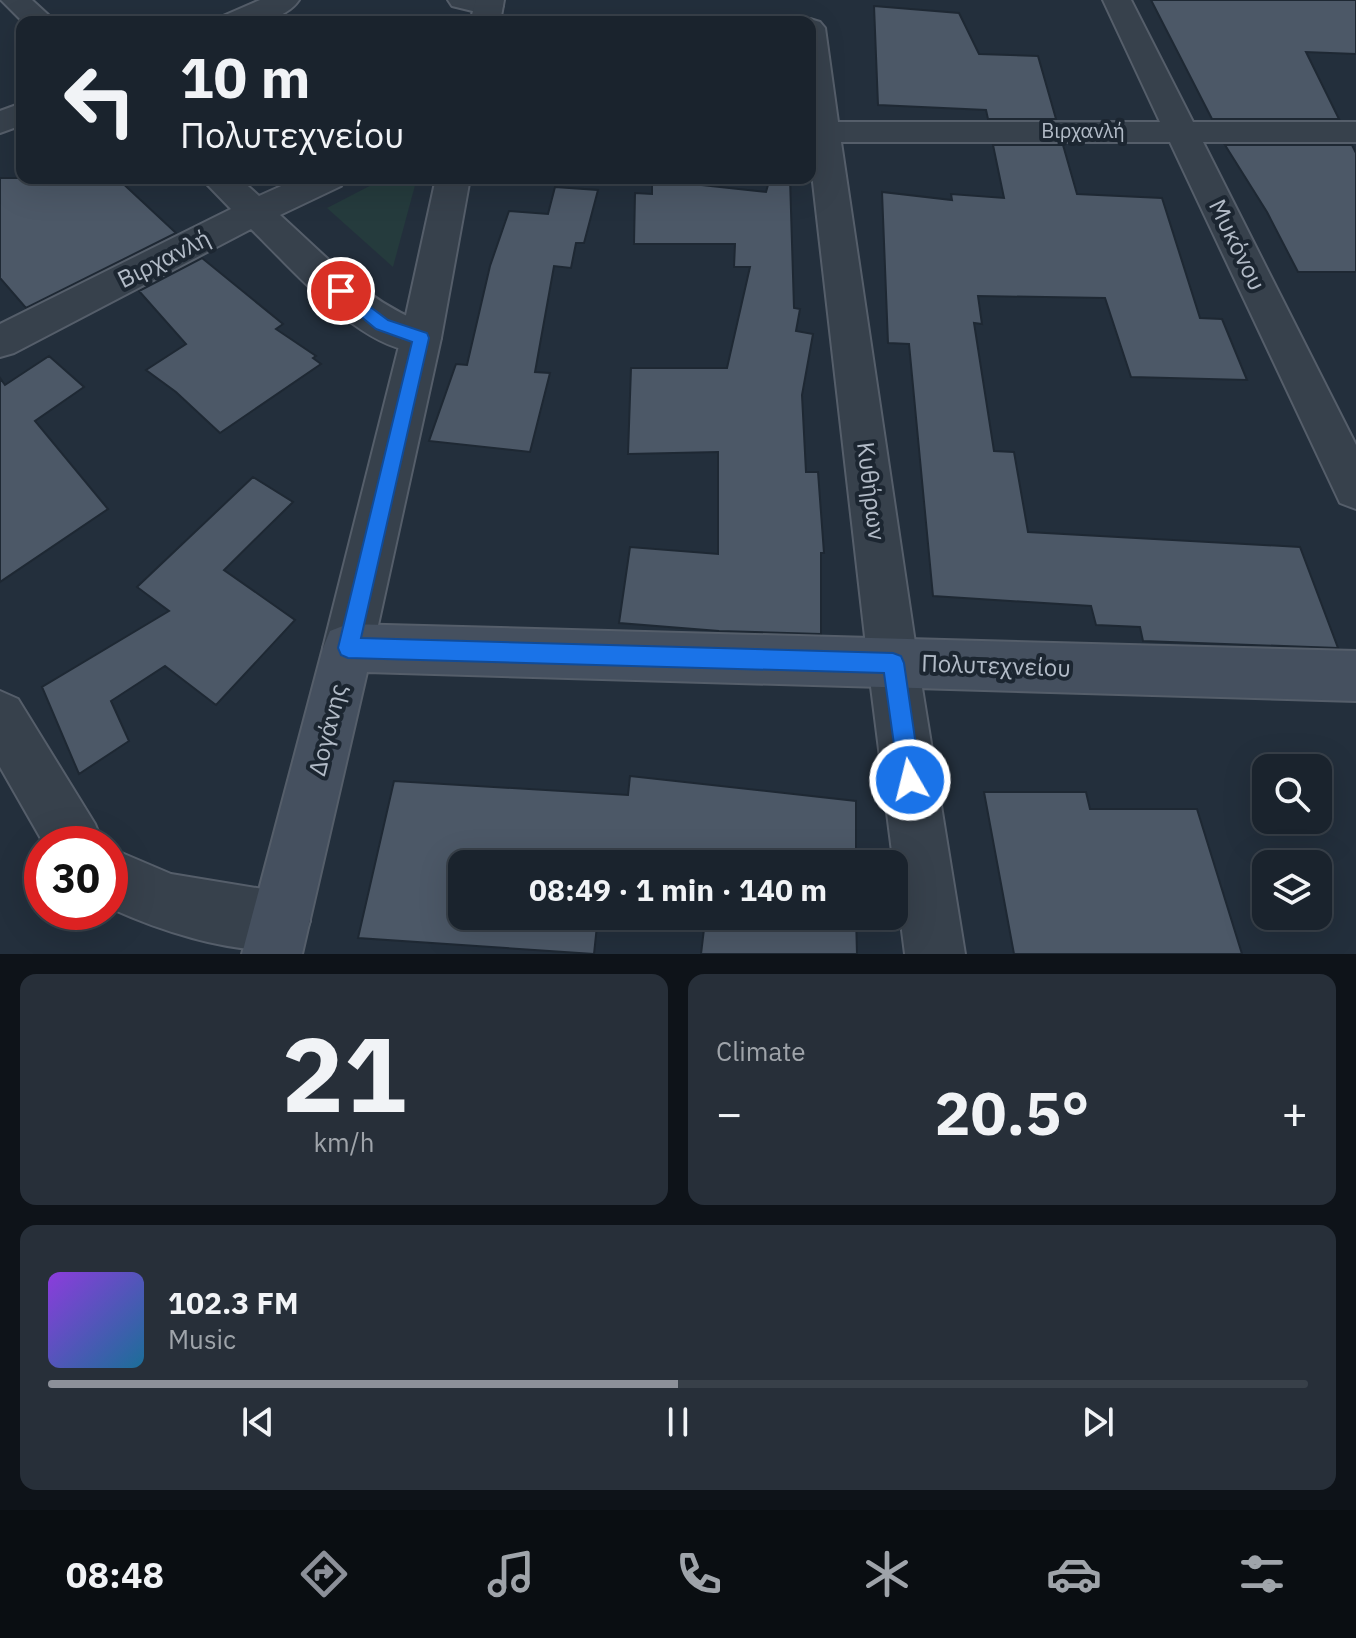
<!DOCTYPE html>
<meta charset="utf-8">
<style>
body{margin:0;font-family:"IBM Plex Sans",sans-serif;background:#272f39;color:#f1f3f6;height:100vh;display:flex;flex-direction:column;font-size:30px;white-space:nowrap}
*{box-sizing:border-box;margin:0}
p{font-size:26px;color:#9fa4aa}
.icon{flex:none;width:44px;height:44px;fill:none;stroke:currentColor;stroke-width:2;stroke-linecap:round;stroke-linejoin:round}
.map{position:relative;height:954px;overflow:hidden}
.panel{display:flex;flex-direction:column;gap:20px;padding:20px;background:#0e1319;flex:1}
.panel>*{flex:none}
.top-card{position:absolute;left:16px;top:16px;width:800px;height:168px;border-radius:16px;box-shadow:0 8px 32px #0002,0 0 0 2px #384049;background:#1a232d;color:#f1f3f6;overflow:hidden}
.controls{position:absolute;left:1252px;top:754px;display:grid;gap:16px}
.controls a{display:grid;place-items:center;width:80px;height:80px;border-radius:16px;background:#1a232d;box-shadow:0 8px 32px #0002,0 0 0 2px #384049;font-size:40px}
.speed{position:absolute;left:24px;top:826px;display:flex;gap:16px;font-size:40px;font-weight:700;text-align:center}
.speed>*{display:grid;place-content:center;width:104px;height:104px;border-radius:50%;background:#1a232d;box-shadow:0 8px 32px #0002,0 0 0 2px #384049;line-height:1}
.speed .limit{border:12px solid #d22;background:#fff;color:#111}
.pin{position:absolute;display:grid;place-items:center;width:68px;height:68px;color:#fff;margin:-34px;border:4px solid #fff;border-radius:50%;box-shadow:0 2px 8px #0007}
.me{position:absolute;width:88px;margin:-44px;rotate:352deg;stroke-linejoin:round;filter:drop-shadow(0 0 6px #0008)}
.turn{display:flex;align-items:center;gap:28px;height:168px;padding:0 32px;font-size:36px}
.turn .icon{width:104px;height:104px;stroke-width:2.5}
.turn b{display:block;font-size:56px;line-height:68px}
.big{font-size:60px;font-weight:700;line-height:1.1}
.panel .widget{flex:1;display:flex;flex-direction:column;justify-content:center;gap:12px;min-width:0;padding:0 28px;border-radius:16px;background:#272f39}
.panel .dial{align-items:center;gap:0}
.dial b{font-size:104px;line-height:1}
.song{display:flex;align-items:center;gap:24px}
.cover{width:96px;height:96px;border-radius:12px;background:linear-gradient(135deg,hsl(270 70% 55%),hsl(200 70% 35%))}
.played{height:8px;border-radius:4px;background:linear-gradient(90deg,#8c9099 50%,#384049 50%)}
.keys{display:flex;justify-content:space-around;direction:ltr}
.heat{display:flex;justify-content:space-between;align-items:center;font-size:44px;direction:ltr}
.panel .tiles{flex:1;display:grid;gap:20px;grid-template-columns:1fr 1fr}
.widget:last-child{grid-column:span 2}
.trip{position:absolute;left:448px;top:850px;width:460px;height:80px;border-radius:16px;background:#1a232d;box-shadow:0 8px 32px #0002,0 0 0 2px #384049;font-weight:700;line-height:80px;text-align:center}
.tabs{display:flex;height:128px;justify-content:space-around;align-items:center;background:#0a0e12;color:#9fa4aa}
.tabs .icon{width:56px;height:56px}
.tabs .current{color:#8c9099}
.tabs b{font-size:36px;color:#f1f3f6}
.map>svg:first-child{display:block}
.green{fill:#253b3d}
.building{fill:#4c5867;stroke:#1e2833;stroke-width:2}
.lines{fill:none;stroke-linecap:round;stroke-linejoin:round}
.minor-casing{stroke:#555e6a;stroke-width:4}
.tertiary-casing{stroke:#555e6a;stroke-width:4}
.secondary-casing{stroke:#555e6a;stroke-width:4}
.minor{fill:#37414c;fill-rule:evenodd}
.tertiary{fill:#37414c;fill-rule:evenodd}
.secondary{fill:#45505f;fill-rule:evenodd}
.route{fill:#1a73e8;stroke:#114b97;stroke-width:2}
.labels{text-anchor:middle;stroke-width:8;stroke-linejoin:round;paint-order:stroke}
.far-street-label{font-size:20px;fill:#b2bbc7;stroke:#1c2631}
.street-label{font-size:24px;fill:#b2bbc7;stroke:#1c2631}
</style>
<div class="map">
<svg width="1356" height="954" viewBox="0 0 1356 954">
<rect width="100%" height="100%" fill="#232f3c"/>
<!-- green -->
<path class="green" d="M 385,178 L 417,178 L 393,267 L 327,208 Z"/>
<!-- building -->
<path class="building" d="M 1151,0 L 1356,0 L 1356,54 L 1306,52 L 1339,119 L 1212,119 Z
M 874,6 L 959,13 L 979,54 L 1038,56 L 1056,119 L 988,119 L 986,110 L 878,105 Z
M 993,145 L 1063,145 L 1077,194 L 1162,198 L 1200,318 L 1222,319 L 1247,380 L 1131,377 L 1105,298 L 978,296 L 982,324 L 974,323 L 994,451 L 1014,452 L 1028,532 L 1300,547 L 1338,648 L 1143,641 L 1140,627 L 1096,625 L 1091,606 L 933,596 L 909,344 L 888,343 L 882,192 L 952,200 L 951,194 L 1004,198 Z
M 1225,145 L 1352,145 L 1356,153 L 1356,272 L 1298,272 L 1267,212 Z
M 0,178 L 117,178 L 176,233 L 26,308 L 0,278 Z
M 770,178 L 790,178 L 794,308 L 800,309 L 796,331 L 813,334 L 802,395 L 806,472 L 818,472 L 824,553 L 821,553 L 821,634 L 719,631 L 619,623 L 630,547 L 718,554 L 718,452 L 628,454 L 631,368 L 727,368 L 750,267 L 734,267 L 735,244 L 634,244 L 635,193 L 652,194 L 652,184 L 683,183 L 766,192 Z
M 555,187 L 598,190 L 584,243 L 576,243 L 571,268 L 554,266 L 535,372 L 550,373 L 530,452 L 429,441 L 456,364 L 467,365 L 490,266 L 509,211 L 548,214 Z
M 202,258 L 283,324 L 276,329 L 316,356 L 313,358 L 321,364 L 220,433 L 176,392 L 146,370 L 186,344 L 139,291 Z
M 49,356 L 84,387 L 35,421 L 108,509 L 0,582 L 0,378 L 5,385 Z
M 253,477 L 293,502 L 224,570 L 295,620 L 216,705 L 165,666 L 111,701 L 129,741 L 79,774 L 42,687 L 169,611 L 137,587 Z
M 630,776 L 856,801 L 856,864 L 462,864 L 462,916 L 598,916 L 594,954 L 358,938 L 394,781 L 628,795 Z
M 984,792 L 1086,792 L 1090,809 L 1197,809 L 1242,954 L 1014,954 Z
M 598,916 L 856,916 L 857,954 L 701,954 L 704,929 Z"/>
<g class="lines">
<!-- minor casing -->
<g class="minor-casing">
<path id="minor" d="M 1,0 L 32,0 L 56,22 L 23,22 Z
M 260,0 L 299,0 C 283,24 244,22 218,22 L 223,16 Z
M 448,0 L 499,0 L 503,6 L 499,12 L 489,15 L 452,6 Z
M 1103,0 L 1131,0 L 1193,122 L 1356,122 L 1356,142 L 1203,142 L 1356,445 L 1356,509 L 1340,503 L 1170,142 L 841,142 L 918,663 L 965,954 L 905,954 L 868,663 L 810,156 L 810,22 L 799,22 L 810,19 L 820,22 L 825,28 L 838,122 L 1160,122 Z
M 22,103 L 22,125 L 0,133 L 0,111 Z
M 201,178 L 239,178 L 259,196 L 299,178 L 346,178 L 341,186 L 280,215 C 329,259 371,307 435,327 L 441,338 L 435,349 C 375,368 291,267 251,229 L 14,353 L 0,357 L 0,324 L 231,209 Z
M 0,691 L 18,699 L 95,824 L 103,844 L 44,844 L 0,767 Z
M 110,848 L 171,874 L 281,892 L 302,900 L 310,921 L 302,942 C 294,945 286,950 278,950 C 225,952 158,930 110,908 Z"/>
</g>
<!-- tertiary casing -->
<g class="tertiary-casing">
<path id="tertiary" d="M 476,0 L 504,0 L 500,22 L 470,22 Z
M 436,178 L 470,178 L 441,338 L 373,648 L 366,665 L 348,672 L 330,665 L 323,648 L 401,338 Z"/>
</g>
<!-- secondary casing -->
<g class="secondary-casing">
<path id="secondary" d="M 348,624 L 1356,651 L 1356,701 L 367,672 L 302,954 L 242,954 L 323,648 L 330,631 Z"/>
</g>
<!-- minor -->
<use href="#minor" class="minor"/>
<!-- tertiary -->
<use href="#tertiary" class="tertiary"/>
<!-- secondary -->
<use href="#secondary" class="secondary"/>
</g>
<!-- route -->
<path class="route" d="M 341,285 L 388,320 L 427,333 L 429,338 L 361,638 L 893,653 L 901,656 L 904,663 L 921,780 L 918,787 L 910,791 L 902,787 L 899,780 L 884,673 L 348,658 L 341,655 L 338,648 L 412,342 L 376,329 L 335,295 L 333,291 Z"/>
<g class="labels">
<!-- far-street labels -->
<g class="far-street-label">
<text x="1083" y="138">Βιρχανλή</text>
</g>
<!-- street labels -->
<g class="street-label">
<text transform="translate(1237 245) rotate(64)" y="8">Μυκόνου</text>
<text transform="translate(164 259) rotate(-27)" y="8">Βιρχανλή</text>
<text transform="translate(871 491) rotate(83)" y="8">Κυθήρων</text>
<text transform="translate(996 666) rotate(2)" y="8">Πολυτεχνείου</text>
<text transform="translate(328 730) rotate(-76)" y="8">Δογάνης</text>
</g>
</g>
</svg>
<div class="controls">
<a><svg class="icon" aria-label="search" viewBox="0 0 24 24"><circle cx="10" cy="10" r="6"/><path d="M15 15l6 6"/></svg></a>
<a><svg class="icon" aria-label="layers" viewBox="0 0 24 24"><path d="M12 4l9 5-9 5-9-5zM3 14l9 5 9-5"/></svg></a>
</div>
<div class="speed"><div class="limit">30</div></div>
<div class="pin" style="left:341px;top:291px;background:#d93025"><svg class="icon" aria-label="arrive" viewBox="0 0 24 24"><path d="M6 21V4h12l-3 4 3 4H6"/></svg></div>
<svg class="me" style="left:910px;top:780px" viewBox="-20 -20 40 40"><circle r="17" fill="#1a73e8" stroke="#fff" stroke-width="3"/><path d="M0-11L8 9 0 5-8 9z" fill="#fff"/></svg>
<div class="trip">08:49 · 1 min · 140 m</div>
<div class="top-card">
<div class="turn"><svg class="icon" aria-label="left" viewBox="0 0 24 24"><path d="M17 20v-9H6M10 6l-5 5 5 5"/></svg><div><b>10 m</b>Πολυτεχνείου</div></div>
</div>
</div>
<section class="panel">
<div class="tiles">
<div class="widget dial"><b>21</b><p>km/h</p></div>
<div class="widget"><p>Climate</p>
<div class="heat"><a>−</a><b class="big">20.5°</b><a>+</a></div>
</div>
<div class="widget">
<div class="song"><i class="cover"></i><div><b>102.3 FM</b><p>Music</p></div></div>
<div class="played"></div>
<div class="keys"><svg class="icon" aria-label="previous" viewBox="0 0 24 24"><path d="M18 5L8 12l10 7zM5 5v14"/></svg><svg class="icon" aria-label="pause" viewBox="0 0 24 24"><path d="M8 5v14M16 5v14"/></svg><svg class="icon" aria-label="next" viewBox="0 0 24 24"><path d="M6 5l10 7-10 7zM19 5v14"/></svg></div>
</div>
</div>
</section>
<nav class="tabs">
<b>08:48</b>
<svg class="icon current" aria-label="directions" viewBox="0 0 24 24"><path d="M12 3l9 9-9 9-9-9zM9 14v-3h6M13 9l2 2-2 2"/></svg>
<svg class="icon" aria-label="music" viewBox="0 0 24 24"><path d="M9 18V5l10-2v13"/><circle cx="6" cy="18" r="3"/><circle cx="16" cy="16" r="3"/></svg>
<svg class="icon" aria-label="phone" viewBox="0 0 24 24"><path d="M5 4h4l2 5-3 2q2 4 5 5l2-3 5 2v4C11 20 4 13 5 4z"/></svg>
<svg class="icon" aria-label="climate" viewBox="0 0 24 24"><path d="M12 3v18M4 7l16 10M4 17L20 7"/></svg>
<svg class="icon" aria-label="car" viewBox="0 0 24 24"><path d="M5 17H2v-5l4-1 3-4h7l3 4 3 1v5h-3M9 17h6M6 11h13"/><circle cx="7" cy="17" r="2"/><circle cx="17" cy="17" r="2"/></svg>
<svg class="icon" aria-label="filters" viewBox="0 0 24 24"><path d="M4 7h16M4 17h16"/><circle cx="9" cy="7" r="2"/><circle cx="15" cy="17" r="2"/></svg>
</nav>
